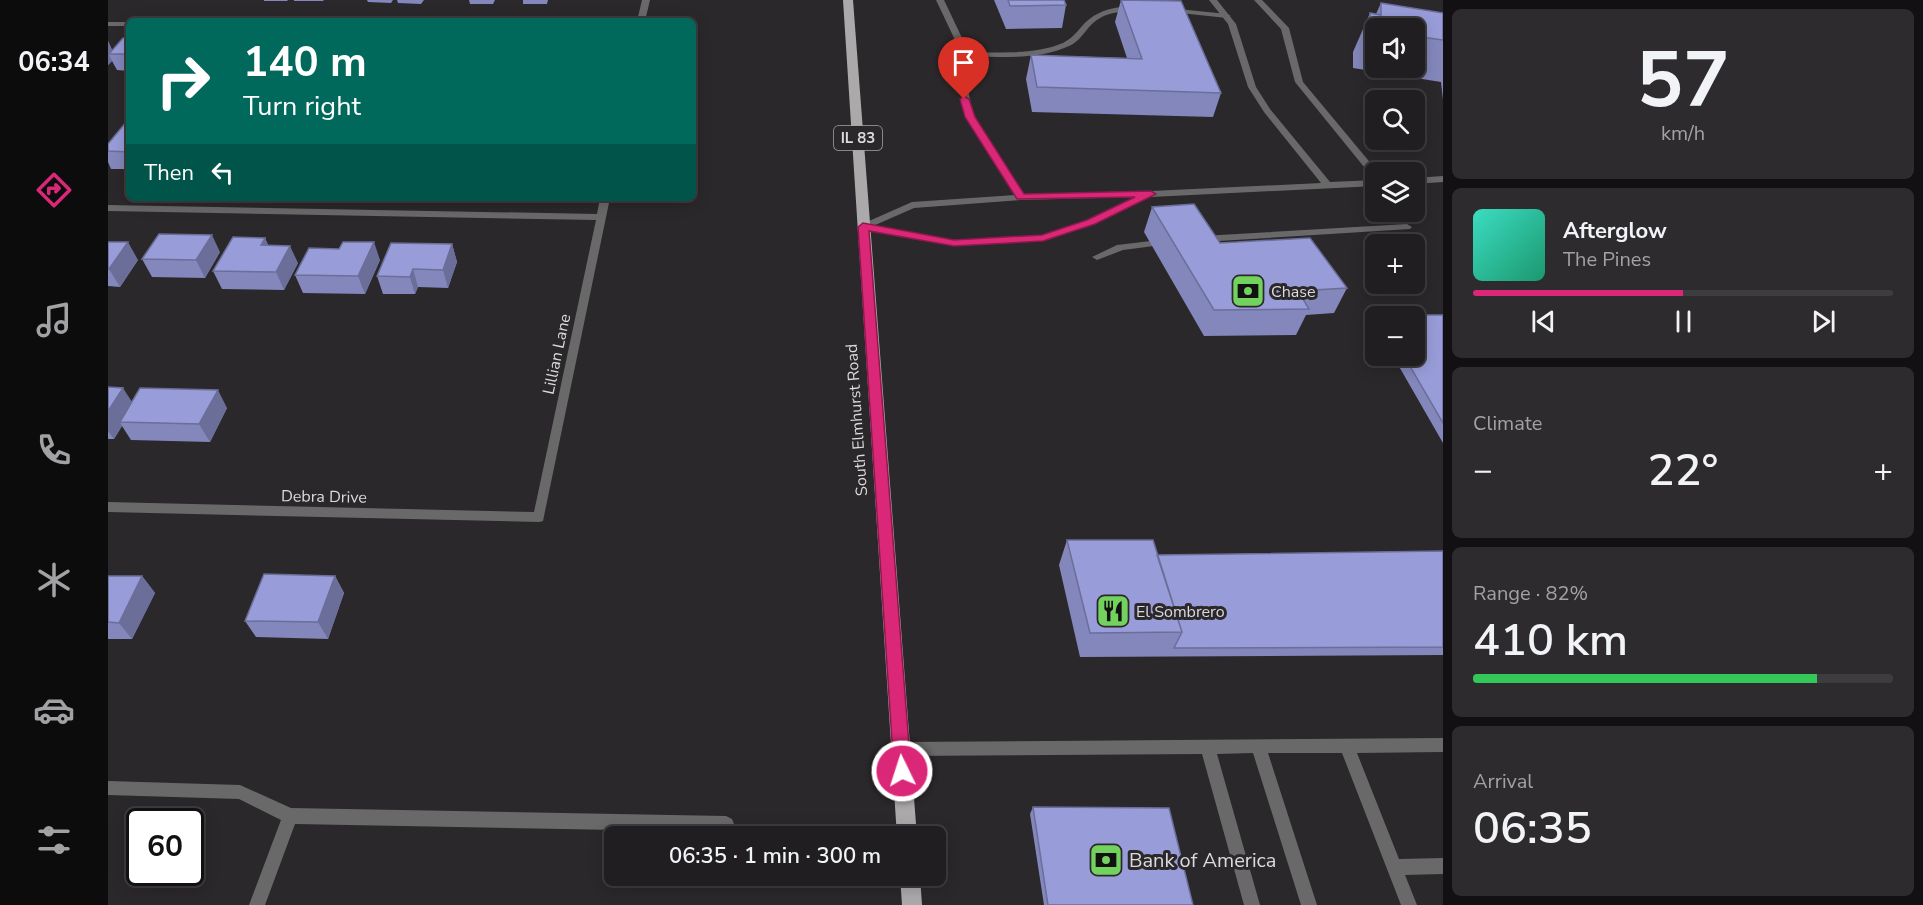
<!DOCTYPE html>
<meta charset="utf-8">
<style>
body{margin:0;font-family:"Nunito Sans",sans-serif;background:#2d2b2d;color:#f1f3f6;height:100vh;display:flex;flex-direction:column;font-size:22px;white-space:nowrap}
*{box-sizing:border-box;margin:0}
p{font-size:20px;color:#a2a2a5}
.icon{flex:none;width:33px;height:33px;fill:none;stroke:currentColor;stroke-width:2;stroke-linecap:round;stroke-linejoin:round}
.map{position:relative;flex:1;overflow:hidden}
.sheet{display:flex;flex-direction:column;gap:9px;padding:9px;background:#121012;width:480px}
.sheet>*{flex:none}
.guide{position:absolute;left:18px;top:18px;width:570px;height:183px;border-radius:9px;box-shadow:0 3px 15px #0003,0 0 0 2px #3d3c3e;background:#00695c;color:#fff;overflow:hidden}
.buttons{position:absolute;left:1257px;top:18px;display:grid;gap:12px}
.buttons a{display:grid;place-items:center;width:60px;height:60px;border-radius:9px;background:#201e20;box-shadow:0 3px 15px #0003,0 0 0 2px #3d3c3e;font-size:30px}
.speed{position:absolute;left:18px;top:808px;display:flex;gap:12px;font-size:30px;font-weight:700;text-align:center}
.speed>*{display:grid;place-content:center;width:78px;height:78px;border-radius:50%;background:#201e20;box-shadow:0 3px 15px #0003,0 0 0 2px #3d3c3e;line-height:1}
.speed .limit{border:3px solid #111;border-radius:9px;background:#fff;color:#111}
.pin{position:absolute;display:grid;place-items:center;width:51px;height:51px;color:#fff;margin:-62px -26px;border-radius:50% 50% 50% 0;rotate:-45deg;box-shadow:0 0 6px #0007}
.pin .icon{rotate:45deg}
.me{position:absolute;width:66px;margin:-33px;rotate:356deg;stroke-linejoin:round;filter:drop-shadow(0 0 4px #0008)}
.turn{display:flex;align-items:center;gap:21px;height:126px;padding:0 18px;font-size:27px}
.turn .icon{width:78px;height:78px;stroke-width:2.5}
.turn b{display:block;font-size:42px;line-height:51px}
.then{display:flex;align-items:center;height:57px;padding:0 18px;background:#0003;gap:12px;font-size:22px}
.big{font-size:45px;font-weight:600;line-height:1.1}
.sheet .card{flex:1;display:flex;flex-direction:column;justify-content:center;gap:9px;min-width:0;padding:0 21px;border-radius:9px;background:#2d2b2d}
.sheet .dial{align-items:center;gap:0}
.dial b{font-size:78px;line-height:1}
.song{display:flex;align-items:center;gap:18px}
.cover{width:72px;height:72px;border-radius:9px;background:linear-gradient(135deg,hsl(170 70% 55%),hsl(160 70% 35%))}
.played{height:6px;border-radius:3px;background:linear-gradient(90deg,#db2777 50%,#3d3c3e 50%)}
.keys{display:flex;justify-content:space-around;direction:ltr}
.heat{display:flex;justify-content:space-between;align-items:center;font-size:33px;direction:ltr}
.charge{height:9px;border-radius:4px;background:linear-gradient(90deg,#34c759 82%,#3d3c3e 0)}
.trip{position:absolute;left:496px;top:826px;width:342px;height:60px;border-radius:9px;background:#201e20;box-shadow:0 3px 15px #0003,0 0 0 2px #3d3c3e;font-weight:600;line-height:60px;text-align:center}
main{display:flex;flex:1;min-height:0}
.tabs{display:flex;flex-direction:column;width:108px;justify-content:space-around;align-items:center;background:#0d0c0d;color:#a2a2a5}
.tabs .icon{width:42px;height:42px}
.tabs .selected{color:#db2777}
.tabs b{font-size:27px;color:#f1f3f6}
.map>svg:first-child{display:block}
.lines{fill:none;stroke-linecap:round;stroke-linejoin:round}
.service{fill:#6a6969;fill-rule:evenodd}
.minor{fill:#6a6969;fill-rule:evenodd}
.primary{fill:#aca9aa;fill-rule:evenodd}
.wall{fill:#8387bb;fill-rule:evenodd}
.shaded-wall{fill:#6a6e98}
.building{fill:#989dd9;stroke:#6a6e98;stroke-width:1.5}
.route{fill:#db2777;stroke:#8e194d;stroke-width:1.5}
.labels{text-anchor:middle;stroke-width:6;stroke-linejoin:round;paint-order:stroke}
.shield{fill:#2a282a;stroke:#a7a5a7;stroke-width:1.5}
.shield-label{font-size:15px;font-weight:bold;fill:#dcdadc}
.poi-label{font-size:16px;fill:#dcdadc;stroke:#2a282a;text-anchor:start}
.street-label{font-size:16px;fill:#dcdadc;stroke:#2a282a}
.near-poi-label{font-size:20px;fill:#dcdadc;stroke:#2a282a;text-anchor:start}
</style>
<main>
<nav class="tabs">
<b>06:34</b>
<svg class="icon selected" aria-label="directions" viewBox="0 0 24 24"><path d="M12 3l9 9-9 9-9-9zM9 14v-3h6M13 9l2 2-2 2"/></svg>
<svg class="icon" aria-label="music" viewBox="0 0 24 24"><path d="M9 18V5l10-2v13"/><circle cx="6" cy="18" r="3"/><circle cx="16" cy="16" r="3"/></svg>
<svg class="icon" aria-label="phone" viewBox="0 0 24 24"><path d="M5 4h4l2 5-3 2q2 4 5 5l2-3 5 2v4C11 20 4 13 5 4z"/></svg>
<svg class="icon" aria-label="climate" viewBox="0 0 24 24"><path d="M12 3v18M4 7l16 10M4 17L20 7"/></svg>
<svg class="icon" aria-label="car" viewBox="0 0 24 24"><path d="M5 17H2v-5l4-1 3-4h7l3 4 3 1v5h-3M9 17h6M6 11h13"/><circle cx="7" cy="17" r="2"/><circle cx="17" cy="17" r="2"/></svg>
<svg class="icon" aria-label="filters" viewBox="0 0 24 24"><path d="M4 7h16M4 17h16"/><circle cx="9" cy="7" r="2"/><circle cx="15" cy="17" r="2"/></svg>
</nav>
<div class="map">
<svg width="1335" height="905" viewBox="0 0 1335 905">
<rect width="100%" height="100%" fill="#2a282a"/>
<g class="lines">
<!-- service -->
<path class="service" d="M 1025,6 L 1028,6 L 1028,10 C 1011,12 997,12 984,24 C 976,32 971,42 961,46 C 929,61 888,56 854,57 L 850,55 L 854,53 C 886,51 924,56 955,43 C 963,39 969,32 975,25 C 989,10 1006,7 1025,6 Z
M 1060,8 L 1119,14 L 1123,16 L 1119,18 L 1063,12 L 1060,12 Z
M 1299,224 L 1304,227 L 1302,229 L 1094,242 L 1089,239 L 1094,236 Z
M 1043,241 L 1048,244 L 1046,246 L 1015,250 L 989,260 L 984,257 L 1009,245 Z
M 1335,738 L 1335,752 L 1249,753 L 1291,859 L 1335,858 L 1335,874 L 1297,875 L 1309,905 L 1293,905 L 1234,753 L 1160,753 L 1209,905 L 1193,905 L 1145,753 L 1109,754 L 1152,905 L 1136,905 L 1094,754 L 793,756 L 788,754 L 785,749 L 788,744 L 793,742 Z
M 0,781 L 132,785 L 183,808 L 618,816 L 624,819 L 626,824 L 624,829 L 618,832 L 187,824 L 157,905 L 141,905 L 173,820 L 131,799 L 0,795 Z"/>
<!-- minor -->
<path class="minor" d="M 534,0 L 542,0 L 537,21 L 529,21 Z
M 828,0 L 836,0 L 855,40 L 858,55 L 858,82 L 866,117 L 916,194 L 1043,191 L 1213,183 L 1156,112 L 1140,87 L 1120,24 L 1101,0 L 1109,0 L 1128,24 L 1148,87 L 1162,109 L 1222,182 L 1268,180 L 1268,186 L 1043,197 L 986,224 L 935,241 L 846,246 L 752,229 L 752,225 L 804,202 L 907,195 L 858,117 L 850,82 L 850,55 L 847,40 ZM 1029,197 L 980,220 L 934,235 L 846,240 L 765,226 L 806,208 L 913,200 Z
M 1146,0 L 1154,0 L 1181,28 L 1195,82 L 1270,172 L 1268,172 L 1268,179 L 1265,178 L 1187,82 L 1173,29 Z
M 0,22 L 21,22 L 21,26 L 0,26 Z
M 1335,176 L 1335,182 L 1306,184 L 1306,178 Z
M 492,198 L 502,198 L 435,521 L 431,522 L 0,512 L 0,502 L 426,512 L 488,220 L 0,211 L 0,205 L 489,214 Z"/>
<!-- primary -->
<path class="primary" d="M 735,0 L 745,0 L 809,837 L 789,837 Z
M 792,876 L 812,876 L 814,905 L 794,905 Z"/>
</g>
<!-- wall -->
<path class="wall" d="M 156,0 L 180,0 L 179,1 L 156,1 Z
M 186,0 L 216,0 L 215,1 L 186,1 Z
M 259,0 L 285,0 L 283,3 L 260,2 Z
M 289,0 L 337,0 L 316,0 L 313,4 L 290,3 Z
M 348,0 L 387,0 L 385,4 L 362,4 L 361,0 Z
M 404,0 L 440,0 L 439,4 L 415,4 L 415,0 Z
M 886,0 L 956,0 L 958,5 L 954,28 L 898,29 Z
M 1013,0 L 1047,0 L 1113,93 L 1105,117 L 924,112 L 918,79 L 923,55 L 1019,58 L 1007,22 Z
M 1273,3 L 1335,13 L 1335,100 L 1333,82 L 1245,68 L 1245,52 L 1262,13 L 1268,14 ZM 1268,28 L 1306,28 L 1306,68 L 1268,68 Z
M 21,38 L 21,71 L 9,70 L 4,61 L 0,65 L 0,41 L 4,50 Z
M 21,121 L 21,169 L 3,169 L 0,162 L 0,144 Z
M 1044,207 L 1112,243 L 1239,288 L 1226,313 L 1198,315 L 1188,335 L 1096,336 L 1036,232 Z
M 157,238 L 160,245 L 190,263 L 176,290 L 114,289 L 105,271 Z
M 0,242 L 30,260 L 12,287 L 0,286 Z
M 344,244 L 349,262 L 340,288 L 310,287 L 307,294 L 275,294 L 269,276 Z
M 231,249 L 272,260 L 257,294 L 195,293 L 187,275 Z
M 112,252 L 97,278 L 44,277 L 34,259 Z
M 1270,311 L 1313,315 L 1335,315 L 1335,443 L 1285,356 L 1306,356 L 1306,316 L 1268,316 L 1268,325 L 1265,320 Z
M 0,387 L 24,402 L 119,408 L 102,442 L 23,440 L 14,426 L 6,439 L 0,439 Z
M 959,540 L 1049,555 L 1335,551 L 1335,655 L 972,657 L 951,565 Z
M 0,576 L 34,576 L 47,593 L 24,639 L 0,639 Z
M 227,576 L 236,593 L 220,639 L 148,637 L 137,621 Z
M 925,807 L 1085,905 L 936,905 L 922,814 Z"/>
<!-- shaded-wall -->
<path class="shaded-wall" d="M 0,41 L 6,54 L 1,54 L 4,61 L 0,65 Z
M 104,235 L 112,252 L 97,278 L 88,260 Z
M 157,238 L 165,256 L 153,245 Z
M 20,242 L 30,260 L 12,287 L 1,269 Z
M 266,242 L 272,260 L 257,294 L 250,276 Z
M 344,244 L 349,262 L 340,288 L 335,270 Z
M 182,246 L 190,263 L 176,290 L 168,272 Z
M 305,269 L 310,287 L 307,294 L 302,277 Z
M 15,388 L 26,405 L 12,422 L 14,426 L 6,439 L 0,431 L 0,411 Z
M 110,390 L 119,408 L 102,442 L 91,424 Z
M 34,576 L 47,593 L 24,639 L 11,623 Z
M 227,576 L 236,593 L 220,639 L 210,622 Z"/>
<!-- building -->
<path class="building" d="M 900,0 L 956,0 L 958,5 L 902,6 Z
M 1013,0 L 1073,1 L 1113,93 L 929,87 L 923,55 L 1034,59 Z
M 1273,3 L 1335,13 L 1335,40 L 1306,36 L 1306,28 L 1268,28 L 1268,30 L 1262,29 L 1262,13 L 1273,15 Z
M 15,38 L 21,38 L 21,54 L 1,54 Z
M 19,121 L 21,121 L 21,152 L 0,151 L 0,144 Z
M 1086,204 L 1112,243 L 1202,238 L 1239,288 L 1190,291 L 1201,309 L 1106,310 L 1044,207 Z
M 51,234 L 104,235 L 88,260 L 34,259 Z
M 125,237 L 157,238 L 153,245 L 182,246 L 168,272 L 105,271 Z
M 0,242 L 20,242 L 1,269 L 0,269 Z
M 235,242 L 266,242 L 250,276 L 187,275 L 201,248 L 231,249 Z
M 283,243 L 344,244 L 335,270 L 305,269 L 302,277 L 269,276 Z
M 1270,311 L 1310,311 L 1313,315 L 1335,315 L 1335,423 L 1296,356 L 1306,356 L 1306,316 L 1273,316 Z
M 0,387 L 15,388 L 0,411 Z
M 32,388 L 110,390 L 91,424 L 12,422 Z
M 959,540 L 1045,540 L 1074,632 L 982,633 Z
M 1335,551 L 1335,647 L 1066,648 L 1074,632 L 1049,555 Z
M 156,574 L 227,576 L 210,622 L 137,621 Z
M 0,576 L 34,576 L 11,623 L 0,622 Z
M 925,807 L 1061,808 L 1085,905 L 940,905 Z"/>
<!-- route -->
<path class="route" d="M 856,96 L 861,99 L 867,117 L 916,194 L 1043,191 L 1048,194 L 987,224 L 935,241 L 846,246 L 761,231 L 803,771 L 800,776 L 794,779 L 788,776 L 786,771 L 750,227 L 755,223 L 846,240 L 934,235 L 979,220 L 1027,197 L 909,199 L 857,117 L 852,99 Z"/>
<!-- icons -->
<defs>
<g id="bank-square" transform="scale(1.725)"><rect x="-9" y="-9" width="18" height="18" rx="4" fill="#73d25d" stroke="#2a282a"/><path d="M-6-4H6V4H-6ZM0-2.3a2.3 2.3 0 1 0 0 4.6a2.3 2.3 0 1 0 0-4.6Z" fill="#111"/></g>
<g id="restaurant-square" transform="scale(1.725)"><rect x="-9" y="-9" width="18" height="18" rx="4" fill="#73d25d" stroke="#2a282a"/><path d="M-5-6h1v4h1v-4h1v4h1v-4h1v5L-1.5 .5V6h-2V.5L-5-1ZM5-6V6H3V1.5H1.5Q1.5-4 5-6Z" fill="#111"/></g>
</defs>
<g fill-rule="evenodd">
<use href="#bank-square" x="1140" y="291"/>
<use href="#restaurant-square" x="1005" y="611"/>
<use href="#bank-square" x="998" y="860"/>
</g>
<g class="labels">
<!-- shield labels -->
<rect class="shield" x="726" y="126" width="48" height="24" rx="4.5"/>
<g class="shield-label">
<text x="750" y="143">IL 83</text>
</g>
<!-- poi labels -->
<g class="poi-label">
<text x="1163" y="297">Chase</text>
<text x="1028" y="617">El Sombrero</text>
</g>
<!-- street labels -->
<g class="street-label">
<text transform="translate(448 354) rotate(-78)" y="6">Lillian Lane</text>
<text transform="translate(748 420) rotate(-94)" y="6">South Elmhurst Road</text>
<text transform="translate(216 496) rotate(1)" y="6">Debra Drive</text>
</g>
<!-- near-poi labels -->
<g class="near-poi-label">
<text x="1021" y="867">Bank of America</text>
</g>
</g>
</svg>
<div class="buttons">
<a><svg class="icon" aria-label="sound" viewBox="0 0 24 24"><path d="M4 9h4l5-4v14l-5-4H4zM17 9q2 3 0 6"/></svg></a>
<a><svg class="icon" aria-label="search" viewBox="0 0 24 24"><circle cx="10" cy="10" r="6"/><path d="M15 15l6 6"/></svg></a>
<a><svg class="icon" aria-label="layers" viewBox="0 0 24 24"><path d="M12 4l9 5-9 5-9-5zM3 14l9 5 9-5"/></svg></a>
<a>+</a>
<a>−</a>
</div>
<div class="speed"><div class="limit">60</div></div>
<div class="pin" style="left:856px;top:99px;background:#d93025"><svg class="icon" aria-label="arrive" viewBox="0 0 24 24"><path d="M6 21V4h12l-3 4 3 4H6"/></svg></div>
<svg class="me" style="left:794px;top:771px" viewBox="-20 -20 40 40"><circle r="17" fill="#db2777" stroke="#fff" stroke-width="3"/><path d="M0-11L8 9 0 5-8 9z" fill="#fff"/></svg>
<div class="trip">06:35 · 1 min · 300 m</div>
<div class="guide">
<div class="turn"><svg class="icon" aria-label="right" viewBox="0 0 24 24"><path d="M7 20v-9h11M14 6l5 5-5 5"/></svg><div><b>140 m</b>Turn right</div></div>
<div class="then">Then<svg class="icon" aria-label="left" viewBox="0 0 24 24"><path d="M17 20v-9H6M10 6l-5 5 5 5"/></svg></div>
</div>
</div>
<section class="sheet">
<div class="card dial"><b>57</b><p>km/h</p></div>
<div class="card">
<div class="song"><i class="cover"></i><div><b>Afterglow</b><p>The Pines</p></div></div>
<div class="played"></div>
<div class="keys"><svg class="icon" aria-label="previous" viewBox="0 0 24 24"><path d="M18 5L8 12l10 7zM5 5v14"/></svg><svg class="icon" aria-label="pause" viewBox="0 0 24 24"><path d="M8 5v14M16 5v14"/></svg><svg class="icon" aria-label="next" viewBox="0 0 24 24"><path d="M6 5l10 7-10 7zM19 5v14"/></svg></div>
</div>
<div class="card"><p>Climate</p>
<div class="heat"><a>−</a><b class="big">22°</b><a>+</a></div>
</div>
<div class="card"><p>Range · 82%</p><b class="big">410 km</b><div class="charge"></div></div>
<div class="card"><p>Arrival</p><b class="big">06:35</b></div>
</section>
</main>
